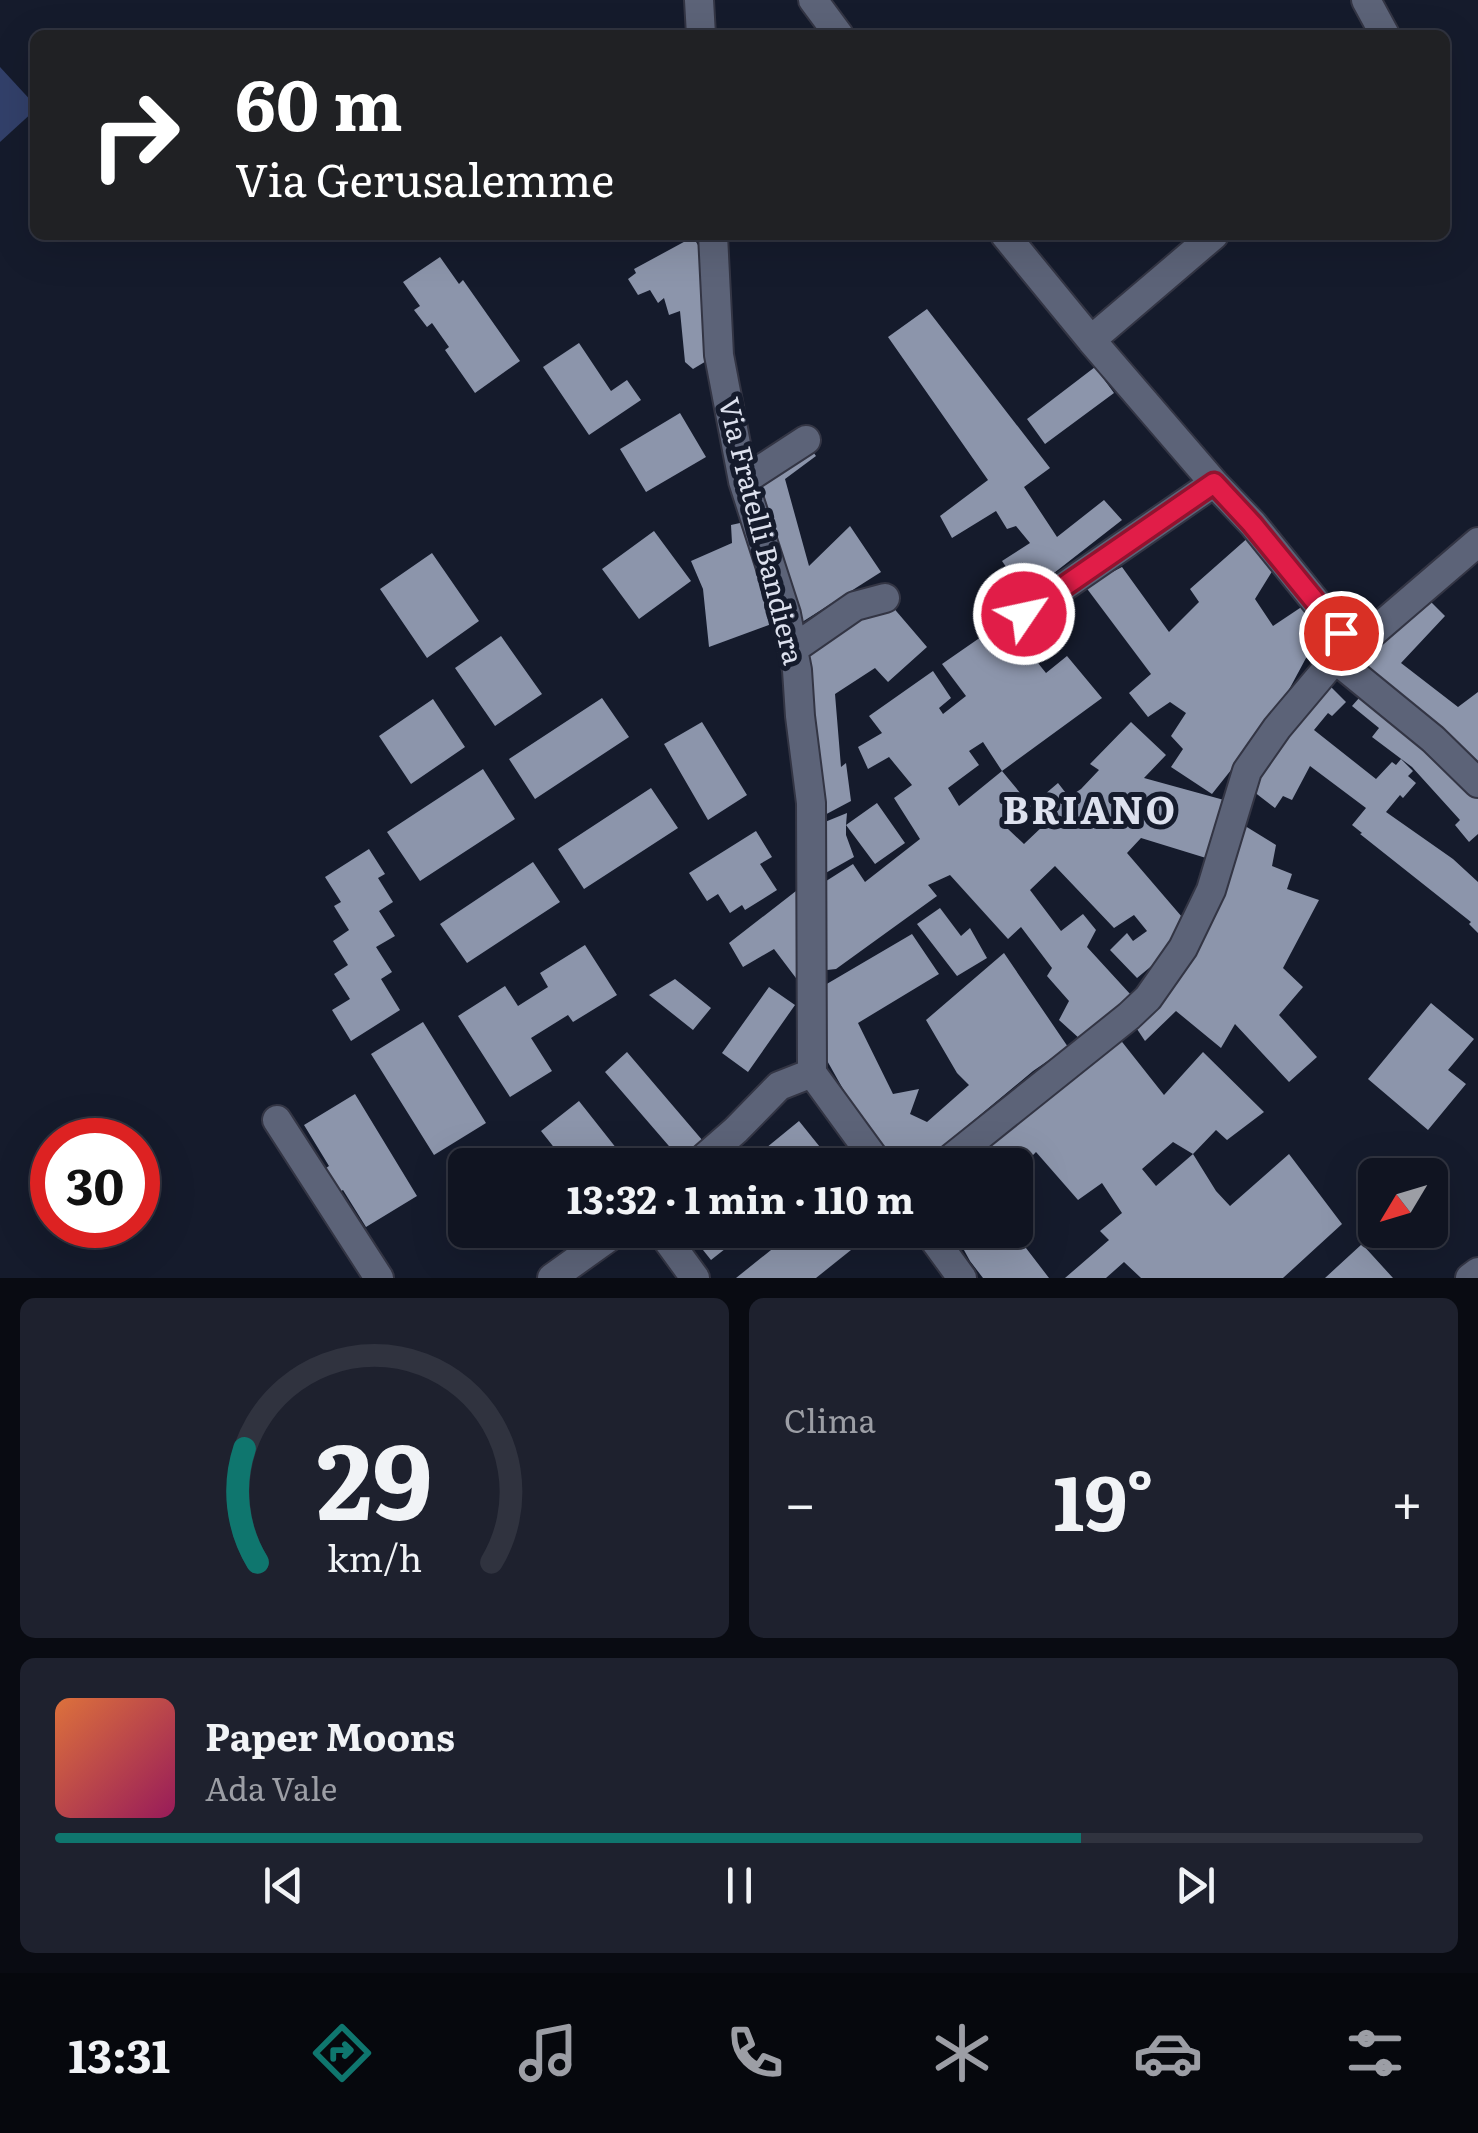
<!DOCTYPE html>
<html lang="it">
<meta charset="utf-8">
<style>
body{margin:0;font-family:Literata,serif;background:#1e212e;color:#f1f3f6;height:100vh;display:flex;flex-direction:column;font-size:38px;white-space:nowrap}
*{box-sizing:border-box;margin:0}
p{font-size:32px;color:#9c9ea5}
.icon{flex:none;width:55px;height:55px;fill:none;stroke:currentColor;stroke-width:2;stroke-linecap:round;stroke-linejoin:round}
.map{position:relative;height:1278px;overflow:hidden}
.details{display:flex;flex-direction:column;gap:20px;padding:20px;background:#090b12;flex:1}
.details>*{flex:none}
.top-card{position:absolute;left:30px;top:30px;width:1420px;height:210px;border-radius:15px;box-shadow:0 10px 40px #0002,0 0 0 2px #30333f;background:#202124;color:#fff;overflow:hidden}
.needle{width:65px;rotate:232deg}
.tools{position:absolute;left:1358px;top:1158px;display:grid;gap:20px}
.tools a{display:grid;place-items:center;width:90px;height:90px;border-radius:15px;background:#101421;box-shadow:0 10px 40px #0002,0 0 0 2px #30333f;font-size:50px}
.speed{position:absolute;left:30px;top:1118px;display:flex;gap:20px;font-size:50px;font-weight:700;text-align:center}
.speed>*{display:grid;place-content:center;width:130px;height:130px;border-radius:50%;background:#101421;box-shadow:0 10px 40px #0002,0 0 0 2px #30333f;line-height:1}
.speed .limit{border:15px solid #d22;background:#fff;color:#111}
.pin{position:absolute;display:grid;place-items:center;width:85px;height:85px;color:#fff;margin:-42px;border:5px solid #fff;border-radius:50%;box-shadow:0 2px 10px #0007}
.me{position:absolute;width:110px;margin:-55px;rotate:56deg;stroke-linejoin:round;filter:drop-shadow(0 0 8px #0008)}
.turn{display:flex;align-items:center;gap:35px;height:210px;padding:0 40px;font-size:45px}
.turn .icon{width:130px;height:130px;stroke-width:2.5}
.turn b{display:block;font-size:70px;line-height:85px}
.big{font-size:75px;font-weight:700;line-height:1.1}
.details .widget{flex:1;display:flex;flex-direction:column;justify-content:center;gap:15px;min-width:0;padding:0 35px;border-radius:15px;background:#1e212e}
.details .dial{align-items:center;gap:0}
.dial svg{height:260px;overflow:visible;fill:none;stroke:#30333f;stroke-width:7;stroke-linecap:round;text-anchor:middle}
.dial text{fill:#f1f3f6;stroke:none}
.song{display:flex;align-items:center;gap:30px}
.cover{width:120px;height:120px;border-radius:15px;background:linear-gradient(135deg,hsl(20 70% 55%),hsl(330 70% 35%))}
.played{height:10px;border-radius:5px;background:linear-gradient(90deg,#0f766e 75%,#30333f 75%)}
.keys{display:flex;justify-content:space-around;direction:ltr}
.heat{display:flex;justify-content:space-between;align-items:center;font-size:55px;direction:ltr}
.details .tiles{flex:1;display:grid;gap:20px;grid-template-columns:1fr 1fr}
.widget:last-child{grid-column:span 2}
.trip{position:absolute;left:448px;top:1148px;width:585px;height:100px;border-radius:15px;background:#101421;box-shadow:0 10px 40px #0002,0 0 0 2px #30333f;font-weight:700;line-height:100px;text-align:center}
.tabs{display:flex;height:160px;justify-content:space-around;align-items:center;background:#06080d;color:#9c9ea5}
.tabs .icon{width:70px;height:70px}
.tabs .current{color:#0f766e}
.tabs b{font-size:45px;color:#f1f3f6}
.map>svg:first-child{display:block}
.green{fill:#32406a}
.building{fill:#8c95ab;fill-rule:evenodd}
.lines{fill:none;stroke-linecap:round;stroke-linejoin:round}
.minor-casing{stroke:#333544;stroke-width:32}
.minor{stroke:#5c6378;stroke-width:28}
.route-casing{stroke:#92132f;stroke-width:25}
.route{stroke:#e11d48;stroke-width:18}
.labels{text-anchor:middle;stroke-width:10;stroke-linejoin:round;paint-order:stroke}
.street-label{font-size:28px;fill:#dde1ee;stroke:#151b2c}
.district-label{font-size:38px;font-weight:bold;letter-spacing:2.5px;fill:#dde1ee;stroke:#151b2c}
</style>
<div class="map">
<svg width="1478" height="1278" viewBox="0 0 1478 1278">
<rect width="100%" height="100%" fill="#151b2c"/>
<!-- green -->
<path class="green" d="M 0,67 L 35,105 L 35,110 L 0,142 Z"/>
<!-- building -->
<path class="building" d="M 693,237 L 706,258 L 713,357 L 693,369 L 685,362 L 680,311 L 669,315 L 664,298 L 658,303 L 650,290 L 638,295 L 628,279 L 636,273 L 634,269 Z
M 440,257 L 459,284 L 463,280 L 520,361 L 475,393 L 445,350 L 449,347 L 432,323 L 427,327 L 414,310 L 420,306 L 403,282 Z
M 927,309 L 1050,468 L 1024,487 L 1057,537 L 1104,500 L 1122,520 L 1054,573 L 1023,592 L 1002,561 L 1030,543 L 1016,526 L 1007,529 L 996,511 L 952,538 L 940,516 L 988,480 L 888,337 Z
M 579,343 L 611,391 L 627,380 L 641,400 L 589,435 L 543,367 Z
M 1095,367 L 1114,393 L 1045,444 L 1027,419 Z
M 680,413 L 706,457 L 646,492 L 620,449 Z
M 808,445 L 816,456 L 785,479 L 809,566 L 850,526 L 881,572 L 799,624 L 754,479 Z
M 749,521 L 777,622 L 709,647 L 703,589 L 691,561 L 732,543 L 731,525 Z
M 654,531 L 691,581 L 639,619 L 602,569 Z
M 1250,536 L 1273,570 L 1255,599 L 1273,626 L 1303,606 L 1320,632 L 1277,712 L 1212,794 L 1171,767 L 1183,749 L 1171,736 L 1186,713 L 1170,702 L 1148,717 L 1129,693 L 1151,674 L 1085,586 L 1122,567 L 1169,632 L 1199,602 L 1190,589 Z
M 432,553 L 479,621 L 427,658 L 380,589 Z
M 1420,591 L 1445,616 L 1401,663 L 1458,707 L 1478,692 L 1478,770 L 1348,665 Z
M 885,598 L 927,647 L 888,682 L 875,668 L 835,694 L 841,767 L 846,763 L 851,801 L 819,818 L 799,653 Z
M 1004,621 L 1046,673 L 1067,656 L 1102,698 L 1002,771 L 983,742 L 969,751 L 979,765 L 948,788 L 959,806 L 1002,771 L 1031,806 L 1058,783 L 1069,797 L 1081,789 L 1099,770 L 1090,764 L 1131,722 L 1166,755 L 1144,778 L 1224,800 L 1206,858 L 1141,838 L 1127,853 L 1188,924 L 1166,954 L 1137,978 L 1110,950 L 1127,933 L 1133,941 L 1147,931 L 1134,915 L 1114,928 L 1055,866 L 1030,890 L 1061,931 L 1083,914 L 1096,930 L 1087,947 L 1131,995 L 1080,1039 L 1059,1020 L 1069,1001 L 1047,976 L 1052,968 L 1021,927 L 1008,939 L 950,875 L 928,885 L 937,896 L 836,969 L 827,970 L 823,883 L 853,864 L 865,882 L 920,839 L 894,798 L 912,785 L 889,757 L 868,769 L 858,747 L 882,733 L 869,716 L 933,671 L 951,698 L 939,708 L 943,714 L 966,696 L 942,664 ZM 1031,806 L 1044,825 L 1024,844 L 1008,829 Z
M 501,636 L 542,694 L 495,726 L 455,668 Z
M 1330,686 L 1346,702 L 1332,716 L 1328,713 L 1314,730 L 1376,779 L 1392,762 L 1396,765 L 1401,759 L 1413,771 L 1408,776 L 1416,783 L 1403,798 L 1400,795 L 1386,812 L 1453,859 L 1478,882 L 1478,933 L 1469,924 L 1471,922 L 1360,834 L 1362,833 L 1352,825 L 1366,808 L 1310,766 L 1292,800 L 1283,796 L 1275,808 L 1249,788 L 1288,723 Z
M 1367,689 L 1478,795 L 1478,834 L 1469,842 L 1455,825 L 1460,820 L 1412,767 L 1372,737 L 1379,728 L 1352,706 Z
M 602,698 L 629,737 L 535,799 L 509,759 Z
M 433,699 L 465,747 L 411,784 L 379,736 Z
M 702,722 L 747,795 L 708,820 L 664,744 Z
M 483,769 L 515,819 L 420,881 L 387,832 Z
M 651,788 L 678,828 L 584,889 L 558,849 Z
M 877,803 L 905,843 L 875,864 L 846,825 L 846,835 L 854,857 L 822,875 L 820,824 L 847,813 L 846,825 Z
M 1237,821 L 1276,845 L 1272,866 L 1292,874 L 1287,889 L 1319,900 L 1283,968 L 1303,987 L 1279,1015 L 1317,1057 L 1289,1082 L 1235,1024 L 1221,1048 L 1176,1011 L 1145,1041 L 1131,1020 Z
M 756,831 L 772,857 L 760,864 L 777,890 L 745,910 L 742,905 L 730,913 L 718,894 L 707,901 L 689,873 Z
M 369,849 L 385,874 L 378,878 L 393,902 L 379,911 L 395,936 L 376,947 L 392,972 L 381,979 L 400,1010 L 351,1041 L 332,1010 L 350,999 L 334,974 L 348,965 L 333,941 L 349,930 L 334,906 L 341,902 L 325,877 Z
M 533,862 L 560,902 L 467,963 L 440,924 Z
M 796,891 L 805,904 L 805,990 L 774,949 L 743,967 L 729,943 Z
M 940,908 L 961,936 L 970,928 L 987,958 L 957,976 L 917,924 Z
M 912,934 L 939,974 L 858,1023 L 893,1094 L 919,1089 L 910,1114 L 927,1122 L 969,1085 L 957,1073 L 926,1020 L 1004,953 L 1068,1047 L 1033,1071 L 932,1155 L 874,1144 L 825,1057 L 825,985 Z
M 585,945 L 617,995 L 573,1022 L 568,1015 L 531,1038 L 552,1071 L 510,1097 L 458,1016 L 505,986 L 518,1006 L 548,987 L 540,973 Z
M 675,979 L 711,1008 L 693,1030 L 649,995 Z
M 769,987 L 795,1005 L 748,1072 L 722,1053 Z
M 1431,1003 L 1474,1039 L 1448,1070 L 1466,1084 L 1428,1130 L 1368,1079 Z
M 423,1022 L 486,1123 L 434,1155 L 371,1054 Z
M 1115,1033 L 1164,1095 L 1203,1052 L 1264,1112 L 1227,1140 L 1216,1130 L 1193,1154 L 1173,1142 L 1142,1169 L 1156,1186 L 1193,1154 L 1216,1191 L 1230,1206 L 1289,1154 L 1342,1224 L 1283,1278 L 1141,1278 L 1124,1262 L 1106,1278 L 1065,1278 L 1109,1240 L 1100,1231 L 1122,1213 L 1102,1183 L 1078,1200 L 1036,1152 L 1023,1165 L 1010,1152 L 996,1165 L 956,1165 Z
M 627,1052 L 703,1141 L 681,1160 L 605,1072 Z
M 355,1094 L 417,1196 L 366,1227 L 343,1190 L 334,1195 L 320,1172 L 329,1166 L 304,1125 Z
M 579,1101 L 628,1163 L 625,1165 L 504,1165 L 526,1148 L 539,1164 L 556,1150 L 541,1131 Z
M 799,1121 L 832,1162 L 829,1165 L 751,1165 L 749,1162 Z
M 687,1230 L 749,1230 L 711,1260 Z
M 796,1230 L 876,1230 L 816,1278 L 736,1278 Z
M 953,1230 L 991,1230 L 999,1241 L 1013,1231 L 1049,1278 L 983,1278 L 970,1261 Z
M 1362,1244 L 1393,1278 L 1325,1278 Z"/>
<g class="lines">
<!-- minor casing -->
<g class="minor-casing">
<path id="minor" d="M 699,0 L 701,35
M 813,0 L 839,35
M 1366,0 L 1385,35
M 713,235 L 719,355 L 743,481 L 786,614 L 797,670 L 800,716 L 811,803 L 812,1073 L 879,1165
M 1005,235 L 1091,340 L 1214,483 L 1253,524 L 1341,633 L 1350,652
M 1091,340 L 1214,235
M 743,481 L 806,440
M 1004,621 L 1024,614 L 1214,483
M 793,649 L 855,606 L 885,598
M 1335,659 L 1433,739 L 1478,783
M 277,1120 L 379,1278
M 696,1165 L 736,1130 L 779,1086 L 812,1073
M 943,1165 L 1129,1016 L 1148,998 L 1183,948 L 1211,890 L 1247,771 L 1277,728 L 1335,659 L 1350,652 L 1478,542
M 660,1230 L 695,1278
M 927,1230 L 962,1278
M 552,1278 L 619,1230
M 1470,1278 L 1478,1272"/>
</g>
<!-- minor -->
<use href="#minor" class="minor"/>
</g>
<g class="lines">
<!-- route casing -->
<g class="route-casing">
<path id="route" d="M 1024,614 L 1214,483 L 1252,524 L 1341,633"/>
</g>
<!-- route -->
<use href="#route" class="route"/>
</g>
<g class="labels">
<!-- street labels -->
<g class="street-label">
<text transform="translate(761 531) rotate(76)" y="10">Via Fratelli Bandiera</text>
</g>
<!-- district labels -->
<g class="district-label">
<text x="1090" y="824">BRIANO</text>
</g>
</g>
</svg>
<div class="tools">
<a><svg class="needle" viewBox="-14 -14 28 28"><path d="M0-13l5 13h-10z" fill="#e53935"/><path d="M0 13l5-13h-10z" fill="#9c9ea5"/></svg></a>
</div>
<div class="speed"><div class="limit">30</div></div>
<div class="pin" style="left:1341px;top:633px;background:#d93025"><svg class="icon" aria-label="arrive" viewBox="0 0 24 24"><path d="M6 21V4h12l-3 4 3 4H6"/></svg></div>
<svg class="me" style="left:1024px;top:614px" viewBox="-20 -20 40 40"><circle r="17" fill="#e11d48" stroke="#fff" stroke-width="3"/><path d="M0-11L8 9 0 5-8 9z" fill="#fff"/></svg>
<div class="trip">13:32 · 1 min · 110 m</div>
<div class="top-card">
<div class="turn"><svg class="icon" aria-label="right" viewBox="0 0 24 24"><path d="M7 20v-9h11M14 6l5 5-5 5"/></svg><div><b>60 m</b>Via Gerusalemme</div></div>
</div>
</div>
<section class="details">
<div class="tiles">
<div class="widget dial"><svg viewBox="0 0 100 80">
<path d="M14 69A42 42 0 1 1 86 69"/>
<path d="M14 69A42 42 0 0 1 10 34" stroke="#0f766e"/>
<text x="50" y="56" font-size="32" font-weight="700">29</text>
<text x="50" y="72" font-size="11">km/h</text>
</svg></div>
<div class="widget"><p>Clima</p>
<div class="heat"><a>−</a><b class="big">19°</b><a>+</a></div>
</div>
<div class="widget">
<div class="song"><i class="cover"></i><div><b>Paper Moons</b><p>Ada Vale</p></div></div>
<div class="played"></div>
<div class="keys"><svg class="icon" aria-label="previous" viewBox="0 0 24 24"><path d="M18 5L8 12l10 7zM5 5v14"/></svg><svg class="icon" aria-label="pause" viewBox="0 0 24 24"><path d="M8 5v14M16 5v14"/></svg><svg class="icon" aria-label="next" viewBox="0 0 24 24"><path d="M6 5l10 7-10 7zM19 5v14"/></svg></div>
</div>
</div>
</section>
<nav class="tabs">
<b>13:31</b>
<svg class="icon current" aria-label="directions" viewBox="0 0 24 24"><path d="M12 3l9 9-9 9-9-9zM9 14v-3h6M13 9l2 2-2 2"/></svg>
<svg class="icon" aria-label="music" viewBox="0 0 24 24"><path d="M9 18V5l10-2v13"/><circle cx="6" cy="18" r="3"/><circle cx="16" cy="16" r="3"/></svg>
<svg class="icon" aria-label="phone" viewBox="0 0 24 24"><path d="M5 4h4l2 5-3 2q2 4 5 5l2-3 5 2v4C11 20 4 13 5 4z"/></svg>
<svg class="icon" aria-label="climate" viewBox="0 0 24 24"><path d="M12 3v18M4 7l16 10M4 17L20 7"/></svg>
<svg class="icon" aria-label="car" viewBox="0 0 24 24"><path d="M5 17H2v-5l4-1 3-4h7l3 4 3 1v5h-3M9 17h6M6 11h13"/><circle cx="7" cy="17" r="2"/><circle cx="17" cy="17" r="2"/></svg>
<svg class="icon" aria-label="filters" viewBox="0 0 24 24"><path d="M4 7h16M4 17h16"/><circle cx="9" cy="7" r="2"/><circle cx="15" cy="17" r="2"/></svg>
</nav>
